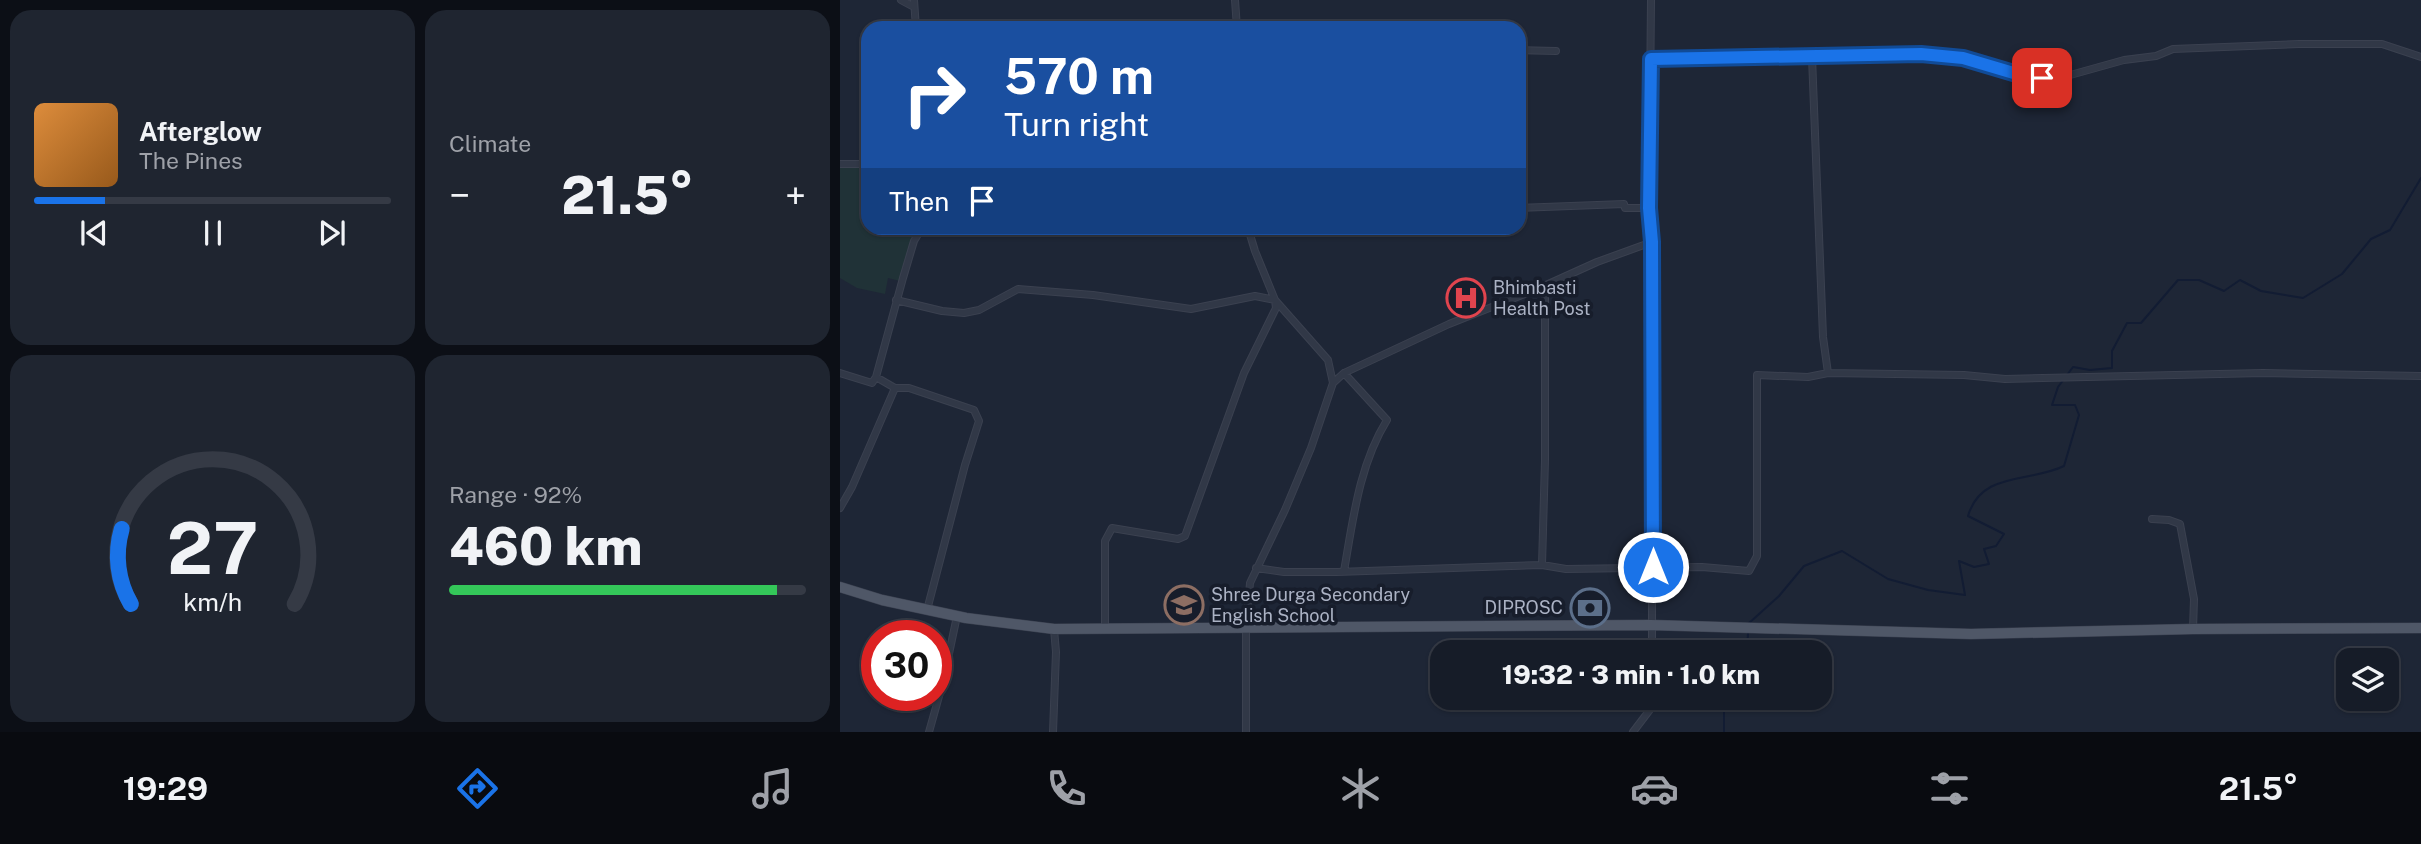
<!DOCTYPE html>
<meta charset="utf-8">
<style>
body{margin:0;font-family:"Public Sans",sans-serif;background:#1f2530;color:#f1f3f6;height:100vh;display:flex;flex-direction:column;font-size:26px;white-space:nowrap}
*{box-sizing:border-box;margin:0}
p{font-size:23px;color:#9ea1a8}
.icon{flex:none;width:38px;height:38px;fill:none;stroke:currentColor;stroke-width:2;stroke-linecap:round;stroke-linejoin:round}
.map{position:relative;flex:1;overflow:hidden}
.sheet{display:flex;flex-direction:column;gap:10px;padding:10px;background:#0c0f16;width:840px}
.sheet>*{flex:none}
.hud{position:absolute;left:21px;top:21px;width:665px;height:214px;border-radius:21px;box-shadow:0 2px 5px #0004,0 0 0 2px #353a45;background:#1a4fa0;color:#fff;overflow:hidden}
.tools{position:absolute;left:1496px;top:648px;display:grid;gap:14px}
.tools a{display:grid;place-items:center;width:63px;height:63px;border-radius:14px;background:#161c28;box-shadow:0 2px 5px #0004,0 0 0 2px #353a45;font-size:35px}
.speed{position:absolute;left:21px;top:620px;display:flex;gap:14px;font-size:35px;font-weight:700;text-align:center}
.speed>*{display:grid;place-content:center;width:91px;height:91px;border-radius:50%;background:#161c28;box-shadow:0 2px 5px #0004,0 0 0 2px #353a45;line-height:1}
.speed .limit{border:10px solid #d22;background:#fff;color:#111}
.pin{position:absolute;display:grid;place-items:center;width:60px;height:60px;color:#fff;margin:-30px;border-radius:14px;box-shadow:0 4px 10px #0006}
.me{position:absolute;width:77px;margin:-38px;rotate:0deg;stroke-linejoin:round;filter:drop-shadow(0 0 5px #0008)}
.turn{display:flex;align-items:center;gap:24px;height:147px;padding:0 28px;font-size:32px}
.turn .icon{width:91px;height:91px;stroke-width:2.5}
.turn b{display:block;font-size:49px;line-height:60px}
.then{display:flex;align-items:center;height:66px;padding:0 28px;background:#0003;gap:14px;font-size:26px}
.big{font-size:52px;font-weight:800;line-height:1.1}
.sheet .widget{flex:1;display:flex;flex-direction:column;justify-content:center;gap:10px;min-width:0;padding:0 24px;border-radius:21px;background:#1f2530}
.sheet .dial{align-items:center;gap:0}
.dial svg{height:182px;overflow:visible;fill:none;stroke:#353a45;stroke-width:7;stroke-linecap:round;text-anchor:middle}
.dial text{fill:#f1f3f6;stroke:none}
.song{display:flex;align-items:center;gap:21px}
.cover{width:84px;height:84px;border-radius:10px;background:linear-gradient(135deg,hsl(30 70% 55%),hsl(30 70% 35%))}
.played{height:7px;border-radius:4px;background:linear-gradient(90deg,#1a73e8 20%,#353a45 20%)}
.keys{display:flex;justify-content:space-around;direction:ltr}
.heat{display:flex;justify-content:space-between;align-items:center;font-size:38px;direction:ltr}
.charge{height:10px;border-radius:5px;background:linear-gradient(90deg,#34c759 92%,#353a45 0)}
.sheet .tiles{flex:1;display:grid;gap:10px;grid-template-columns:repeat(2,1fr)}
.trip{position:absolute;left:590px;top:640px;width:402px;height:70px;border-radius:21px;background:#161c28;box-shadow:0 2px 5px #0004,0 0 0 2px #353a45;font-weight:800;line-height:70px;text-align:center}
.tabs{display:flex;height:112px;justify-content:space-around;align-items:center;background:#090b10;color:#9ea1a8}
.tabs .icon{width:49px;height:49px}
.tabs .current{color:#1a73e8}
.tabs b{font-size:32px;color:#f1f3f6}
main{display:flex;flex:1;min-height:0}
.map>svg:first-child{display:block}
.green{fill:#203237}
.lines{fill:none;stroke-linecap:round;stroke-linejoin:round}
.stream{stroke:#121c33;stroke-width:2}
.minor-casing{stroke:#3b4150;stroke-width:8}
.primary-casing{stroke:#3b4150;stroke-width:11}
.minor{stroke:#313847;stroke-width:6}
.primary{stroke:#4f5767;stroke-width:10}
.route-casing{stroke:#114b97;stroke-width:18}
.route{stroke:#1a73e8;stroke-width:12}
.labels{text-anchor:middle;stroke-width:7;stroke-linejoin:round;paint-order:stroke}
.poi-label{font-size:18px;fill:#abb2c4;stroke:#171d2b;text-anchor:start}
</style>
<main>
<section class="sheet">
<div class="tiles">
<div class="widget">
<div class="song"><i class="cover"></i><div><b>Afterglow</b><p>The Pines</p></div></div>
<div class="played"></div>
<div class="keys"><svg class="icon" aria-label="previous" viewBox="0 0 24 24"><path d="M18 5L8 12l10 7zM5 5v14"/></svg><svg class="icon" aria-label="pause" viewBox="0 0 24 24"><path d="M8 5v14M16 5v14"/></svg><svg class="icon" aria-label="next" viewBox="0 0 24 24"><path d="M6 5l10 7-10 7zM19 5v14"/></svg></div>
</div>
<div class="widget"><p>Climate</p>
<div class="heat"><a>−</a><b class="big">21.5°</b><a>+</a></div>
</div>
<div class="widget dial"><svg viewBox="0 0 100 80">
<path d="M14 69A42 42 0 1 1 86 69"/>
<path d="M14 69A42 42 0 0 1 10 36" stroke="#1a73e8"/>
<text x="50" y="56" font-size="32" font-weight="700">27</text>
<text x="50" y="72" font-size="11">km/h</text>
</svg></div>
<div class="widget"><p>Range · 92%</p><b class="big">460 km</b><div class="charge"></div></div>
</div>
</section>
<div class="map">
<svg width="1581" height="732" viewBox="0 0 1581 732">
<rect width="100%" height="100%" fill="#1e2636"/>
<!-- green -->
<path class="green" d="M 0,166 L 28,166 L 28,228 L 56,228 L 57,232 L 73,237 L 60,281 L 48,278 L 45,294 L 17,288 L 0,278 Z"/>
<g class="lines">
<!-- stream -->
<path class="stream" d="M 1227,375 L 1233,367 L 1250,370 L 1272,368 L 1272,351 L 1287,323 L 1301,323 L 1338,280 L 1359,280 L 1384,291 L 1400,280 L 1421,291 L 1463,298 L 1502,274 L 1531,239 L 1550,230 L 1581,178
M 908,624 L 939,596 L 964,566 L 1002,551 L 1048,579 L 1088,590 L 1125,595 L 1119,561 L 1134,567 L 1149,564 L 1144,549 L 1156,546 L 1164,534 L 1128,516 C 1141,471 1189,483 1224,466 L 1239,415 L 1235,405 L 1212,405 L 1218,387 L 1224,379
M 898,653 L 907,648 L 908,634
M 884,732 L 884,698"/>
<!-- minor casing -->
<g class="minor-casing">
<path id="minor" d="M 61,0 L 74,7
M 74,0 L 76,28
M 395,0 L 397,28
M 811,0 L 809,208 L 812,242 L 812,653
M 679,50 L 716,51
M 811,59 L 1081,54 L 1123,58 L 1187,77 L 1216,79 L 1284,60 L 1316,56 L 1333,49 L 1459,44 L 1542,44 L 1581,57
M 0,164 L 28,164
M 679,208 L 784,204 L 785,208 L 809,208
M 59,228 L 60,230 L 79,233
M 408,228 L 415,251 L 435,300 L 488,360 L 493,383
M 56,300 L 102,311 L 124,313 L 139,310 L 178,289 L 253,295 L 351,309 L 415,296 L 435,300 L 436,308 L 404,373 L 345,536 L 338,539 L 272,528 L 265,541 L 265,628
M 0,373 L 32,383 L 36,377 L 63,278 L 74,241 L 82,228
M 504,373 L 547,420 C 519,465 513,520 504,571
M 988,373 L 1124,375 L 1165,379 L 1423,373 L 1581,376
M 36,377 L 55,388 L 69,388 L 134,410 L 139,421 L 125,465 L 87,610
M 0,508 L 12,487 L 55,388
M 1312,519 L 1329,520 L 1340,524 L 1354,599 L 1353,629
M 702,565 L 705,460 L 705,285
M 416,568 L 444,572 L 497,572 L 702,565 L 726,569 L 862,567 L 909,571 L 917,556 L 917,375 L 968,377 L 988,373 L 983,337 L 972,57
M 89,732 L 103,682 L 117,616
M 213,732 L 216,652 L 214,629
M 406,732 L 406,629 L 410,583 L 445,510 L 471,448 L 493,383 L 504,373 L 609,324 L 695,290 L 757,262 L 812,242
M 793,732 L 812,707 L 813,698"/>
</g>
<!-- primary casing -->
<g class="primary-casing">
<path id="primary" d="M 0,587 L 42,600 L 126,618 L 214,629 L 811,625 L 1131,634 L 1353,629 L 1581,628"/>
</g>
<!-- minor -->
<use href="#minor" class="minor"/>
<!-- primary -->
<use href="#primary" class="primary"/>
</g>
<g class="lines">
<!-- route casing -->
<g class="route-casing">
<path id="route" d="M 813,567 L 812,242 L 809,208 L 811,59 L 1081,54 L 1123,58 L 1187,77 L 1202,78"/>
</g>
<!-- route -->
<use href="#route" class="route"/>
</g>
<!-- icons -->
<defs>
<g id="hospital-ring" transform="scale(2.0125)"><circle r="9.5" fill="#171d2b" stroke="#e0444e" stroke-width="1.5"/><path d="M-5-5h3v3.5h4V-5h3V5h-3V1.5h-4V5h-3Z" fill="#e0444e"/></g>
<g id="school-ring" transform="scale(2.0125)"><circle r="9.5" fill="#171d2b" stroke="#8d6e63" stroke-width="1.5"/><path d="M0-5L7-2L0 1L-7-2ZM-4 1L0 2.5L4 1V4Q0 6-4 4Z" fill="#8d6e63"/></g>
<g id="bank-ring" transform="scale(2.0125)"><circle r="9.5" fill="#171d2b" stroke="#5c6f8a" stroke-width="1.5"/><path d="M-6-4H6V4H-6ZM0-2.3a2.3 2.3 0 1 0 0 4.6a2.3 2.3 0 1 0 0-4.6Z" fill="#5c6f8a"/></g>
</defs>
<g fill-rule="evenodd">
<use href="#hospital-ring" x="626" y="298"/>
<use href="#school-ring" x="344" y="605"/>
<use href="#bank-ring" x="750" y="608"/>
</g>
<g class="labels">
<!-- poi labels -->
<g class="poi-label">
<text x="653" y="294">Bhimbasti<tspan x="653" dy="21">Health Post</tspan></text>
<text x="371" y="601">Shree Durga Secondary<tspan x="371" dy="21">English School</tspan></text>
<text x="723" y="614" text-anchor="end">DIPROSC</text>
</g>
</g>
</svg>
<div class="tools">
<a><svg class="icon" aria-label="layers" viewBox="0 0 24 24"><path d="M12 4l9 5-9 5-9-5zM3 14l9 5 9-5"/></svg></a>
</div>
<div class="speed"><div class="limit">30</div></div>
<div class="pin" style="left:1202px;top:78px;background:#d93025"><svg class="icon" aria-label="arrive" viewBox="0 0 24 24"><path d="M6 21V4h12l-3 4 3 4H6"/></svg></div>
<svg class="me" style="left:813px;top:567px" viewBox="-20 -20 40 40"><circle r="17" fill="#1a73e8" stroke="#fff" stroke-width="3"/><path d="M0-11L8 9 0 5-8 9z" fill="#fff"/></svg>
<div class="trip">19:32 · 3 min · 1.0 km</div>
<div class="hud">
<div class="turn"><svg class="icon" aria-label="right" viewBox="0 0 24 24"><path d="M7 20v-9h11M14 6l5 5-5 5"/></svg><div><b>570 m</b>Turn right</div></div>
<div class="then">Then<svg class="icon" aria-label="arrive" viewBox="0 0 24 24"><path d="M6 21V4h12l-3 4 3 4H6"/></svg></div>
</div>
</div>
</main>
<nav class="tabs">
<b>19:29</b>
<svg class="icon current" aria-label="directions" viewBox="0 0 24 24"><path d="M12 3l9 9-9 9-9-9zM9 14v-3h6M13 9l2 2-2 2"/></svg>
<svg class="icon" aria-label="music" viewBox="0 0 24 24"><path d="M9 18V5l10-2v13"/><circle cx="6" cy="18" r="3"/><circle cx="16" cy="16" r="3"/></svg>
<svg class="icon" aria-label="phone" viewBox="0 0 24 24"><path d="M5 4h4l2 5-3 2q2 4 5 5l2-3 5 2v4C11 20 4 13 5 4z"/></svg>
<svg class="icon" aria-label="climate" viewBox="0 0 24 24"><path d="M12 3v18M4 7l16 10M4 17L20 7"/></svg>
<svg class="icon" aria-label="car" viewBox="0 0 24 24"><path d="M5 17H2v-5l4-1 3-4h7l3 4 3 1v5h-3M9 17h6M6 11h13"/><circle cx="7" cy="17" r="2"/><circle cx="17" cy="17" r="2"/></svg>
<svg class="icon" aria-label="filters" viewBox="0 0 24 24"><path d="M4 7h16M4 17h16"/><circle cx="9" cy="7" r="2"/><circle cx="15" cy="17" r="2"/></svg>
<b>21.5°</b>
</nav>
